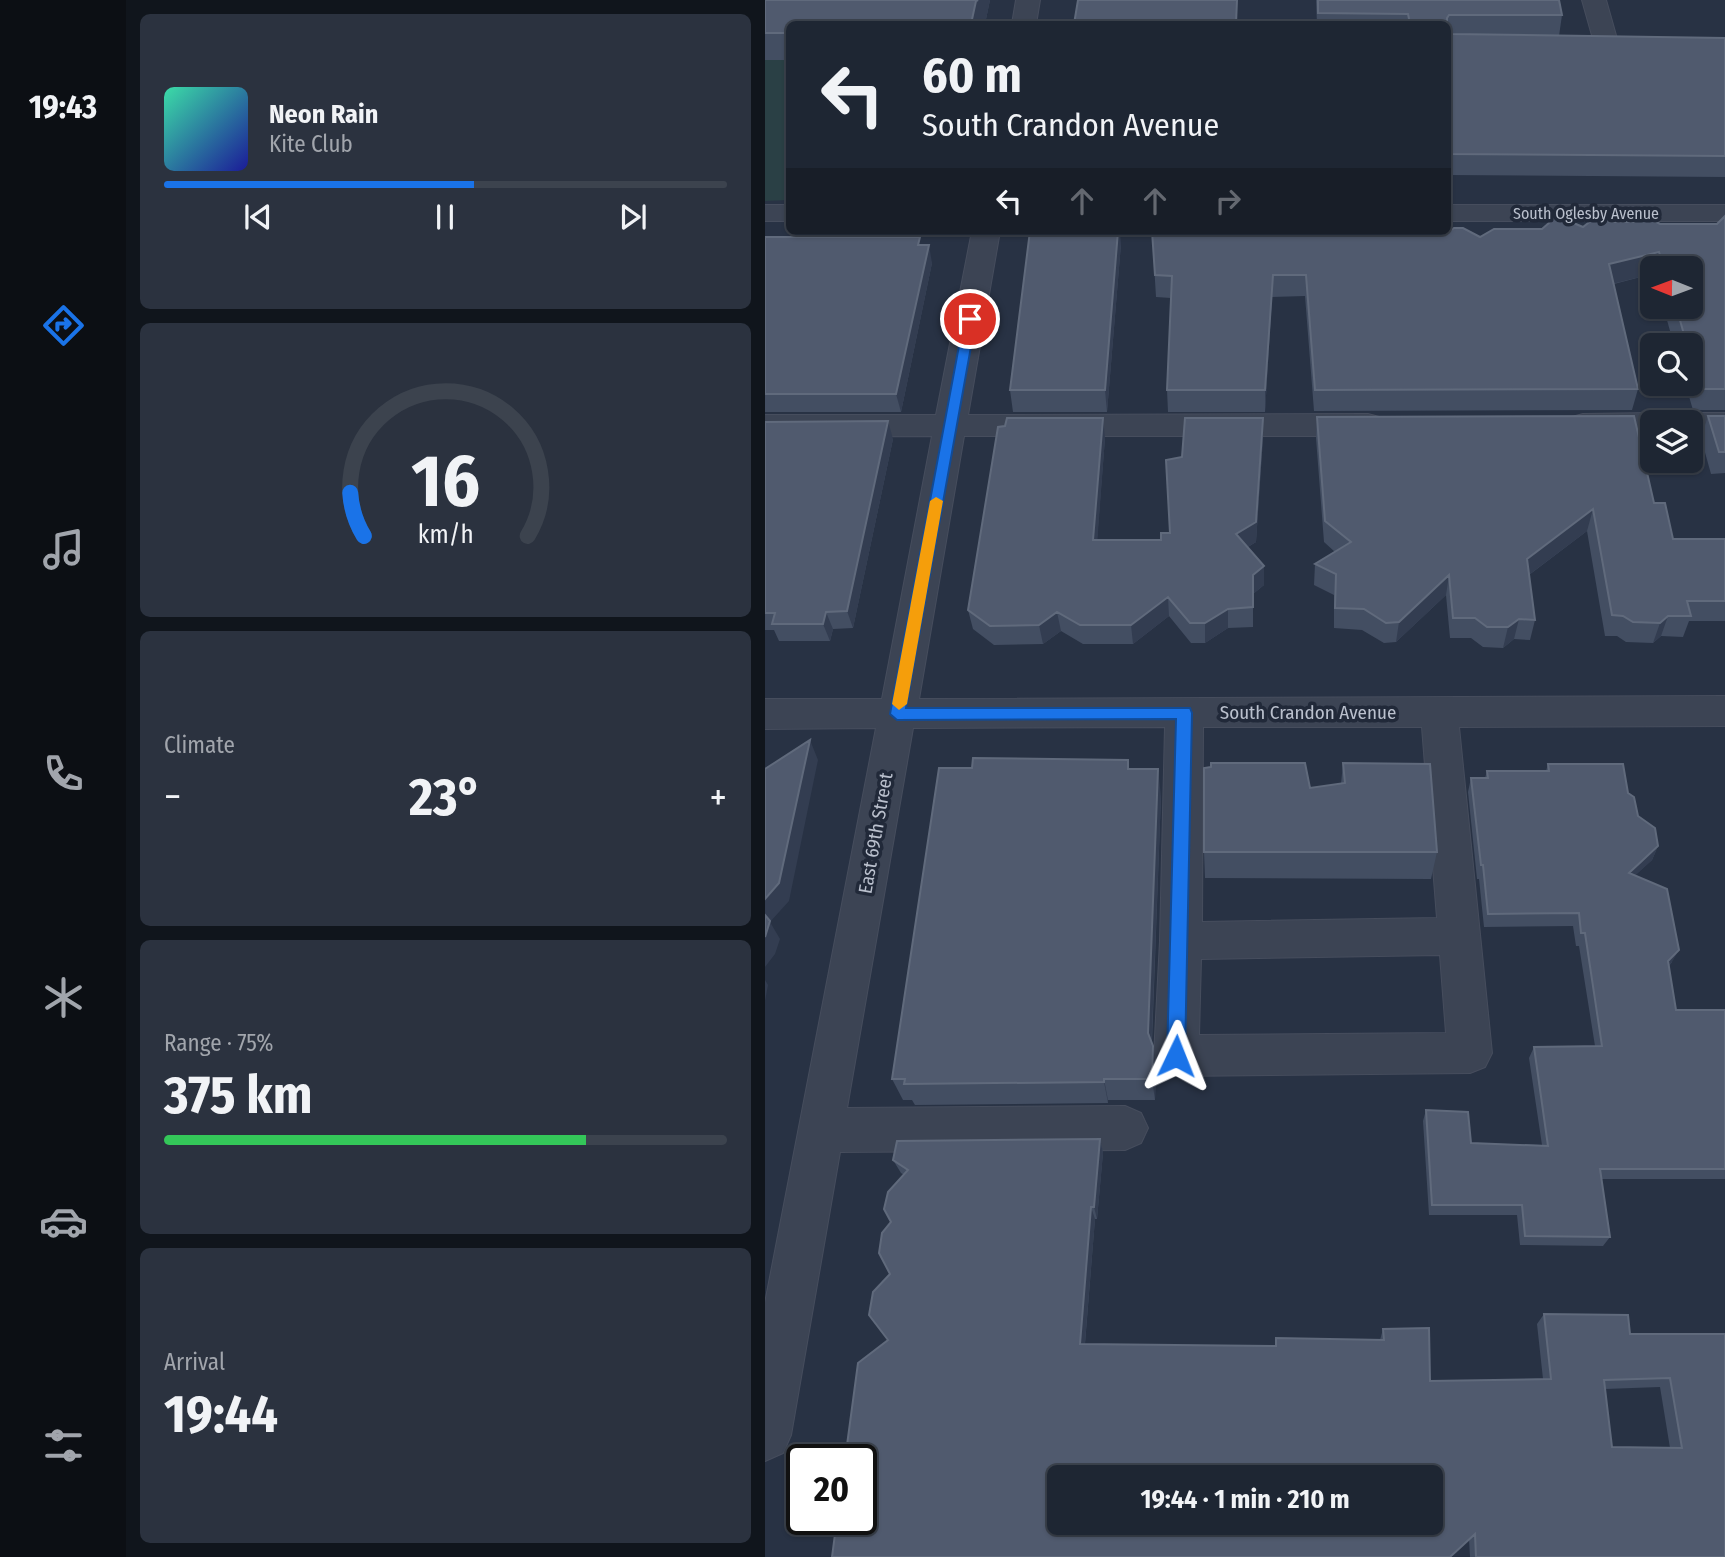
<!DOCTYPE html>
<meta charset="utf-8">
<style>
body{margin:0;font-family:"Fira Sans Condensed",sans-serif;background:#2b323f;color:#f1f3f6;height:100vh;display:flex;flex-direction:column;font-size:26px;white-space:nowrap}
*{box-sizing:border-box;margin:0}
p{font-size:23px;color:#a1a5ac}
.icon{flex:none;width:38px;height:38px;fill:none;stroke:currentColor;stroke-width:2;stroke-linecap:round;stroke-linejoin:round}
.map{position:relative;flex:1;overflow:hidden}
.drawer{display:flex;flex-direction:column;gap:14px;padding:14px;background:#10151c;width:639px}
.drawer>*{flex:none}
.guide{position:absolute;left:21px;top:21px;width:665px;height:214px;border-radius:10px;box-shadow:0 2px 5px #0004,0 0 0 2px #3c434e;background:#1e2633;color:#f1f3f6;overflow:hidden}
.needle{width:46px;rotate:271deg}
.fabs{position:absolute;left:875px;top:256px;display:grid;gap:14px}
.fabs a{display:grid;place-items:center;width:63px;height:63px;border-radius:10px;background:#1e2633;box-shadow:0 2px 5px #0004,0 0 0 2px #3c434e;font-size:35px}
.speed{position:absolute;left:21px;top:1444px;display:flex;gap:14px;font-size:35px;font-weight:700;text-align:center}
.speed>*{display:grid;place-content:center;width:91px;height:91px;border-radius:50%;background:#1e2633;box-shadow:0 2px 5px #0004,0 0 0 2px #3c434e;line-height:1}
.speed .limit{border:4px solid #111;border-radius:10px;background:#fff;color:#111}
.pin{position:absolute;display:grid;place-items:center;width:60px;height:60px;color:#fff;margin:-30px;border:4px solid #fff;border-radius:50%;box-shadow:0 2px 7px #0007}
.me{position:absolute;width:77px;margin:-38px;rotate:2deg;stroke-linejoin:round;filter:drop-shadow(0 0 5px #0008)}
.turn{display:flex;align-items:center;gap:24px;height:147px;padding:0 21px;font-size:32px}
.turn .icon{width:91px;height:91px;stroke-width:2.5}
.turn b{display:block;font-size:49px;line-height:60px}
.lanes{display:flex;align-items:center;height:66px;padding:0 21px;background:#0003;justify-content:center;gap:35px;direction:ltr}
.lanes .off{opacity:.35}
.big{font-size:52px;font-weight:700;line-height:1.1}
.drawer .tile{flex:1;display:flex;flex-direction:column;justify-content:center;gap:10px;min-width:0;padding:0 24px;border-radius:10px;background:#2b323f}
.drawer .dial{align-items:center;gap:0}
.dial svg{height:182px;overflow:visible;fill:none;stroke:#3c434e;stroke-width:7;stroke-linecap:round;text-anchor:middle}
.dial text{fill:#f1f3f6;stroke:none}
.song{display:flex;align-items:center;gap:21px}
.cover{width:84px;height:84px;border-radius:10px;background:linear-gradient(135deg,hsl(160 70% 55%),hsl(240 70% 35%))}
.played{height:7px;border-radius:4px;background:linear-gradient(90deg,#1a73e8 55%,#3c434e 55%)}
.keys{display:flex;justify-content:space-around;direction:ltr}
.heat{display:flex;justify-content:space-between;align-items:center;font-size:38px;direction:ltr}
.charge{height:10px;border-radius:5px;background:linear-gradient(90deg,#34c759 75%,#3c434e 0)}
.trip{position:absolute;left:282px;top:1465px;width:396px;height:70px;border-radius:10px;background:#1e2633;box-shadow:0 2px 5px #0004,0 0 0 2px #3c434e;font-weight:700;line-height:70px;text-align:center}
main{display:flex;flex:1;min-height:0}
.tabs{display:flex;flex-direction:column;width:126px;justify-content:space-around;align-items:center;background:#0c0f14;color:#a1a5ac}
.tabs .icon{width:49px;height:49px}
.tabs .active{color:#1a73e8}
.tabs b{font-size:32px;color:#f1f3f6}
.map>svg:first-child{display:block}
.green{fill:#2a4045}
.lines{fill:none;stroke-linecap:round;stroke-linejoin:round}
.minor-casing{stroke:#464d5d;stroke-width:2}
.minor{fill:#3c4454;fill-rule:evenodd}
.wall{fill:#434e62;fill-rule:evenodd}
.shaded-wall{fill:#333d51}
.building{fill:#505a6e;stroke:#606a7c;stroke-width:2;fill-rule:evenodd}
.route{fill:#1a73e8;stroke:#114b97;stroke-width:2}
.slow{fill:#f59e0b}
.labels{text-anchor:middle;stroke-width:7;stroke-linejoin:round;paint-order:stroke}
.far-street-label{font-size:16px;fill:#bac0cd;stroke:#212939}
.street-label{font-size:19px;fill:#bac0cd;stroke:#212939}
</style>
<main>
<nav class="tabs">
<b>19:43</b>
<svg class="icon active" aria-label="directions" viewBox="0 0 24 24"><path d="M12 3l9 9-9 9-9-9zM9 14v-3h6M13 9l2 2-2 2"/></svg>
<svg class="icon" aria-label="music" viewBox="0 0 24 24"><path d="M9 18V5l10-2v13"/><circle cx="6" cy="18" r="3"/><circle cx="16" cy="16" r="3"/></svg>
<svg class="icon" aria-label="phone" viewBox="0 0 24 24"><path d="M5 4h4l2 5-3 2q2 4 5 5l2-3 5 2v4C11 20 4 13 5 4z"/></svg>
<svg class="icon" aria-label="climate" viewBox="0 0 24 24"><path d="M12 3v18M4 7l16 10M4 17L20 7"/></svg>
<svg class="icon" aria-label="car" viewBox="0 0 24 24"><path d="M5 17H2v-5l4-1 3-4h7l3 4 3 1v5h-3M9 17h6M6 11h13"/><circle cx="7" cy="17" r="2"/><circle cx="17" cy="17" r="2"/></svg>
<svg class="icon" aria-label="filters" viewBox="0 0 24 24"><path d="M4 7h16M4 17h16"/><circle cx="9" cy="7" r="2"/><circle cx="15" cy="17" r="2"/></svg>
</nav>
<section class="drawer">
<div class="tile">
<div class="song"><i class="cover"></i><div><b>Neon Rain</b><p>Kite Club</p></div></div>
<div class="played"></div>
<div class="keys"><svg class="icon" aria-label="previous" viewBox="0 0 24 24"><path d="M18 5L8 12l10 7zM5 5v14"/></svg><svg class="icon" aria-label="pause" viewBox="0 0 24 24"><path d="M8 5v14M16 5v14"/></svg><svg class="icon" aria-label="next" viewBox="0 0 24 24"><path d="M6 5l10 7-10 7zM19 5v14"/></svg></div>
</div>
<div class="tile dial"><svg viewBox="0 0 100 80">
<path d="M14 69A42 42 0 1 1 86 69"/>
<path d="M14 69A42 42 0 0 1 8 50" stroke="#1a73e8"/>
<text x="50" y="56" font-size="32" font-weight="700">16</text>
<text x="50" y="72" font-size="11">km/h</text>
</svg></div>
<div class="tile"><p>Climate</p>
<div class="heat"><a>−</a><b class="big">23°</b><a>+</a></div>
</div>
<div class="tile"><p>Range · 75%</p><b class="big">375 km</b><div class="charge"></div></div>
<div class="tile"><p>Arrival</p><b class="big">19:44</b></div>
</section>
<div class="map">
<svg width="961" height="1557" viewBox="0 0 961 1557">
<rect width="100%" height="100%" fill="#283244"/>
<!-- green -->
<path class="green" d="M 0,60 L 24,60 L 24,200 L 0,201 Z"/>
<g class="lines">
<!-- minor casing -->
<g class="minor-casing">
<path id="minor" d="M 251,0 L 275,0 L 271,24 L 247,24 Z
M 817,0 L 841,0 L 854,46 L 851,51 L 842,53 L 833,51 L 830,46 Z
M 0,205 L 24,205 L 24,221 L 0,221 Z
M 682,205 L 961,205 L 961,221 L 682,221 Z
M 207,231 L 235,231 L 203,415 L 603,414 L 614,417 L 619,425 L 614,433 L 603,436 L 199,436 L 154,699 L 961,696 L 961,726 L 694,727 L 727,1053 L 720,1067 L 705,1073 L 411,1076 L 395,1070 L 389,1056 L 395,941 L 400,727 L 148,728 L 82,1108 L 360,1106 L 376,1113 L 383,1128 L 376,1143 L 360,1150 L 75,1152 L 26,1435 L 18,1453 L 0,1461 L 0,1303 L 111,728 L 0,729 L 0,699 L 117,699 L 167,436 L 0,437 L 0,415 L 171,415 ZM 438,727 L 657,727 L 672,918 L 437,922 ZM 675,955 L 681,1033 L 434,1035 L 436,959 Z
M 887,413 L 898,416 L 901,422 L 887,422 L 887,435 L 818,436 L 807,433 L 802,425 L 807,417 L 818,414 Z
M 926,413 L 961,413 L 961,435 L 926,435 L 926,422 L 912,422 L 915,416 Z"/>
</g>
<!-- minor -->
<use href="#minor" class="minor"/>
</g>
<!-- wall -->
<path class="wall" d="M 0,0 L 225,0 L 220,24 L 24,24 L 24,60 L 0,60 Z
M 551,0 L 794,0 L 797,15 L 794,36 L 960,38 L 960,177 L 682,175 L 682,24 L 309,24 L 552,24 Z
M 960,216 L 960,410 L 928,410 L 920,383 L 926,383 L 926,345 L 909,345 L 898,306 L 926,306 L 926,268 L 887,268 L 887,274 L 849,284 L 873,389 L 867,410 L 549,411 L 540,296 L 507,297 L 500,412 L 403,412 L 402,390 L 406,298 L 391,297 L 387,231 L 715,237 L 777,229 L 818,227 L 845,222 L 952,224 Z
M 0,237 L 157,245 L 167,263 L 136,412 L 0,412 Z
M 356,244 L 342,412 L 248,412 L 245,390 Z
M 943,416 L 960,416 L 960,473 L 946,474 L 936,438 Z
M 552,417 L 889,503 L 908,539 L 960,539 L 960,621 L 924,621 L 918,637 L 896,636 L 888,643 L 861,642 L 852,636 L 840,636 L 822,531 L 764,575 L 770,620 L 765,640 L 749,639 L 738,648 L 718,647 L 706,638 L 685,638 L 681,595 L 631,642 L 619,643 L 597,630 L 569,628 L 569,595 L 549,585 L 550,564 L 570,552 L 559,542 L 551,438 Z
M 0,422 L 128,439 L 88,628 L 68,629 L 65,641 L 14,641 L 9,630 L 0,630 Z
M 240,426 L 340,438 L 332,540 L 396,540 L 405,533 L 417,457 L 498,438 L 491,542 L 483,547 L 499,566 L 499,585 L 488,594 L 488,627 L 463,628 L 440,643 L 426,643 L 404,616 L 368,644 L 318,644 L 296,631 L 278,644 L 229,645 L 208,629 L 203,610 Z
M 363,760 L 364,769 L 396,796 L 387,1042 L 391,1068 L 390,1100 L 343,1100 L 343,1103 L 150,1105 L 147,1100 L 138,1100 L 127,1079 L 207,768 Z
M 578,763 L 672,852 L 666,879 L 440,878 L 439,852 L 545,788 L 576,784 Z
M 783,764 L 863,793 L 873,816 L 893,846 L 887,860 L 869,876 L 907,962 L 904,966 L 911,1010 L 960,1010 L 960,1179 L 836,1179 L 845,1237 L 838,1246 L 755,1245 L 752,1215 L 664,1215 L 658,1121 L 661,1110 L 706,1143 L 777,1145 L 764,1058 L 769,1047 L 830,1046 L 814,946 L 811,946 L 808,926 L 719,927 L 714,879 L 712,879 L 703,792 L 706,778 L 720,778 L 722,771 L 781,771 Z
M 335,1139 L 338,1153 L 332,1219 L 330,1219 L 320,1344 L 510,1346 L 511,1338 L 615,1340 L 618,1329 L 665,1381 L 778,1379 L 772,1324 L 779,1314 L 865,1334 L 960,1334 L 960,1557 L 705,1557 L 704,1539 L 123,1340 L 126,1222 L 139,1175 L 136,1173 L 128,1160 ZM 895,1387 L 905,1448 L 847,1447 L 840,1389 Z"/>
<!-- shaded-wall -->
<path class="shaded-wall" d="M 213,0 L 225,0 L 220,24 L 206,24 L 211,1 Z
M 353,231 L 355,231 L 356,244 L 342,412 L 340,390 Z
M 164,245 L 167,263 L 136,412 L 131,394 Z
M 894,252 L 890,268 L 887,268 L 887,274 L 839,286 L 844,264 Z
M 508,275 L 507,297 L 500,412 L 500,390 Z
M 338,418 L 340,438 L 331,559 L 328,540 Z
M 498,418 L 498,438 L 491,542 L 471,554 L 471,534 Z
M 123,421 L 128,439 L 88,628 L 82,611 Z
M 828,509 L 822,531 L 757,580 L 762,559 Z
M 499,566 L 499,585 L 488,594 L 488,627 L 488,575 Z
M 684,575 L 681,595 L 631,642 L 634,622 Z
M 403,597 L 404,616 L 368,644 L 366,625 Z
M 463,609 L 463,628 L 440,643 L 440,623 Z
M 61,612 L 68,629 L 65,641 L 58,624 Z
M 292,612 L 296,631 L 278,644 L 274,625 Z
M 903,616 L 896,636 L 888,643 L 895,623 Z
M 754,619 L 749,639 L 738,648 L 743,627 Z
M 45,740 L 53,760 L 24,901 L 5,922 L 15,939 L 10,954 L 0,967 L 0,899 Z
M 393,769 L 396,796 L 386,1056 L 383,1033 Z
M 893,846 L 887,860 L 858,887 L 864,873 Z
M 914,950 L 907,962 L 896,974 L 903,961 Z
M 0,980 L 3,985 L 0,1001 Z
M 388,1046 L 391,1068 L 390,1100 L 387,1079 Z
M 339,1079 L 343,1100 L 343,1103 L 339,1082 Z
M 335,1139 L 338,1153 L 332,1219 L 329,1207 Z
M 326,1207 L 330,1219 L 319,1354 L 315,1344 Z"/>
<!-- building -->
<path class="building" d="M 0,0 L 213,0 L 211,1 L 206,24 L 24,24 L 24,33 L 0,33 Z
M 313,0 L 472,0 L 471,24 L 578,24 L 309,24 Z
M 553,0 L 794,0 L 797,15 L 684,15 L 682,18 L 682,24 L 645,24 L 643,14 L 553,13 Z
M 682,32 L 685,34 L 960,38 L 960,156 L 682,154 Z
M 878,215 L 895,224 L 952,224 L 960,216 L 960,389 L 935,389 L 926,357 L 926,345 L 922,345 L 911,306 L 926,306 L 926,268 L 899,268 L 894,252 L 844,264 L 873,389 L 550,390 L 541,275 L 508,275 L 500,390 L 402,390 L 407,276 L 390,275 L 387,231 L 597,231 L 604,235 L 680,234 L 689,228 L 698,228 L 715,237 L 729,229 L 777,229 L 792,216 L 818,227 L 832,216 L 845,222 L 869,222 Z
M 265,231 L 353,231 L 340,390 L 245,390 Z
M 0,237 L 155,237 L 153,245 L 164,245 L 131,394 L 0,394 Z
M 869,416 L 889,503 L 900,503 L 908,539 L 960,539 L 960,601 L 922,601 L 926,616 L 903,616 L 895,623 L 868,622 L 858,616 L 847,615 L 828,509 L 762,559 L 770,620 L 754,619 L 743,627 L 722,627 L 710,618 L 688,618 L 684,575 L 634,622 L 621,623 L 599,609 L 570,608 L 571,574 L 550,564 L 586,542 L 560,521 L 552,417 Z
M 943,416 L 960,416 L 960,452 L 954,452 Z
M 242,418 L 338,418 L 328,540 L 396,540 L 396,533 L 405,533 L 401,460 L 417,457 L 420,418 L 498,418 L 491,522 L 471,534 L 499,566 L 488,575 L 488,607 L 463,609 L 440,623 L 425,623 L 403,597 L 366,625 L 315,625 L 292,612 L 274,625 L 225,626 L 203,610 L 233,427 L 240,426 Z
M 123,421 L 82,611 L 61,612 L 58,624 L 7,624 L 10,613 L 0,613 L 0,422 Z
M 45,740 L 14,883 L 0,899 L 0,769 Z
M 208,758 L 363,760 L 363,769 L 393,769 L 383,1033 L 388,1046 L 387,1079 L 339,1079 L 339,1082 L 139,1084 L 140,1079 L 127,1079 L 174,768 L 207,768 Z
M 446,763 L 540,763 L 545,788 L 580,783 L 578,763 L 665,764 L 672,852 L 439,852 L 439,768 L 446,767 Z
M 783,764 L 858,764 L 863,793 L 869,797 L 873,816 L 890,828 L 893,846 L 864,873 L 902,889 L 914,950 L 903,961 L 911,1010 L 960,1010 L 960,1169 L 835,1169 L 845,1237 L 760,1236 L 757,1205 L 667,1205 L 661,1110 L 703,1112 L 706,1143 L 783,1146 L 769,1047 L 837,1046 L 820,933 L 816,933 L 814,913 L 723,914 L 718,865 L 716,865 L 706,778 L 723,778 L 722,771 L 784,771 Z
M 0,915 L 5,921 L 0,937 Z
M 335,1139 L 329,1207 L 326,1207 L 315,1344 L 511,1346 L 511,1338 L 619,1340 L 618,1329 L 664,1328 L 665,1381 L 786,1379 L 779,1314 L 863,1315 L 865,1334 L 960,1334 L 960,1557 L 711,1557 L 710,1534 L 685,1557 L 67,1557 L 72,1519 L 96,1519 L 96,1460 L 80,1460 L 93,1363 L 123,1340 L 104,1315 L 108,1292 L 125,1274 L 114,1253 L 117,1233 L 126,1222 L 119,1209 L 123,1192 L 143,1170 L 128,1160 L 132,1141 ZM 905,1378 L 917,1448 L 847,1447 L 839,1380 ZM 294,1477 L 665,1477 L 665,1522 L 294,1522 Z"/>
<!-- route -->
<path class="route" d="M 205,315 L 211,319 L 141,708 L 425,708 L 427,713 L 420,1056 L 417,1062 L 411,1064 L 404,1062 L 402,1056 L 411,719 L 132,720 L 125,714 L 199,319 Z"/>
<!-- slow -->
<path class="slow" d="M 171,497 L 178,501 L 142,704 L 134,710 L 127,704 L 165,501 Z"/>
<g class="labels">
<!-- far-street labels -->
<g class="far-street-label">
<text x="821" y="219">South Oglesby Avenue</text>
</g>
<!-- street labels -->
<g class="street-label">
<text x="543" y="719">South Crandon Avenue</text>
<text transform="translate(110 833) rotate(-80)" y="7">East 69th Street</text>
</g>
</g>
</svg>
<div class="fabs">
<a><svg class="needle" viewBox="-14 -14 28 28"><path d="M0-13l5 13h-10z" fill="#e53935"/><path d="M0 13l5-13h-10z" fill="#a1a5ac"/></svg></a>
<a><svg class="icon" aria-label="search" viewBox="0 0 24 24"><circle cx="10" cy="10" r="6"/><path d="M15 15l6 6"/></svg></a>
<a><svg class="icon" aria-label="layers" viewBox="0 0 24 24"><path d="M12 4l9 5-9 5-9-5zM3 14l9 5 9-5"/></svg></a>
</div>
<div class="speed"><div class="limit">20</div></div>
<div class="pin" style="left:205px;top:319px;background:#d93025"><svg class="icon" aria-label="arrive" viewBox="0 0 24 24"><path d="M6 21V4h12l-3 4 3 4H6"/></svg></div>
<svg class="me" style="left:411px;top:1056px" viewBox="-20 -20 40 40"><path d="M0-17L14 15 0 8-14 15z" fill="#1a73e8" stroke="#fff" stroke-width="4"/></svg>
<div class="trip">19:44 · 1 min · 210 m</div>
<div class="guide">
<div class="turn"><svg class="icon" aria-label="left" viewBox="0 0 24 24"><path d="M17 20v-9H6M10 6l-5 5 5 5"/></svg><div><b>60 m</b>South Crandon Avenue</div></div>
<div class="lanes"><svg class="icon" aria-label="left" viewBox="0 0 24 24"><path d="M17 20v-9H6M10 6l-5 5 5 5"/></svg><svg class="icon off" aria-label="ahead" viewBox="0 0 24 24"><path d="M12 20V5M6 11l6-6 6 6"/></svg><svg class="icon off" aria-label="ahead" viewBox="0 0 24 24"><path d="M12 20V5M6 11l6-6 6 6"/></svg><svg class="icon off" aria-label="right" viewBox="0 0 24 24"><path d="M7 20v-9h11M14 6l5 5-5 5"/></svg></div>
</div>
</div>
</main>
